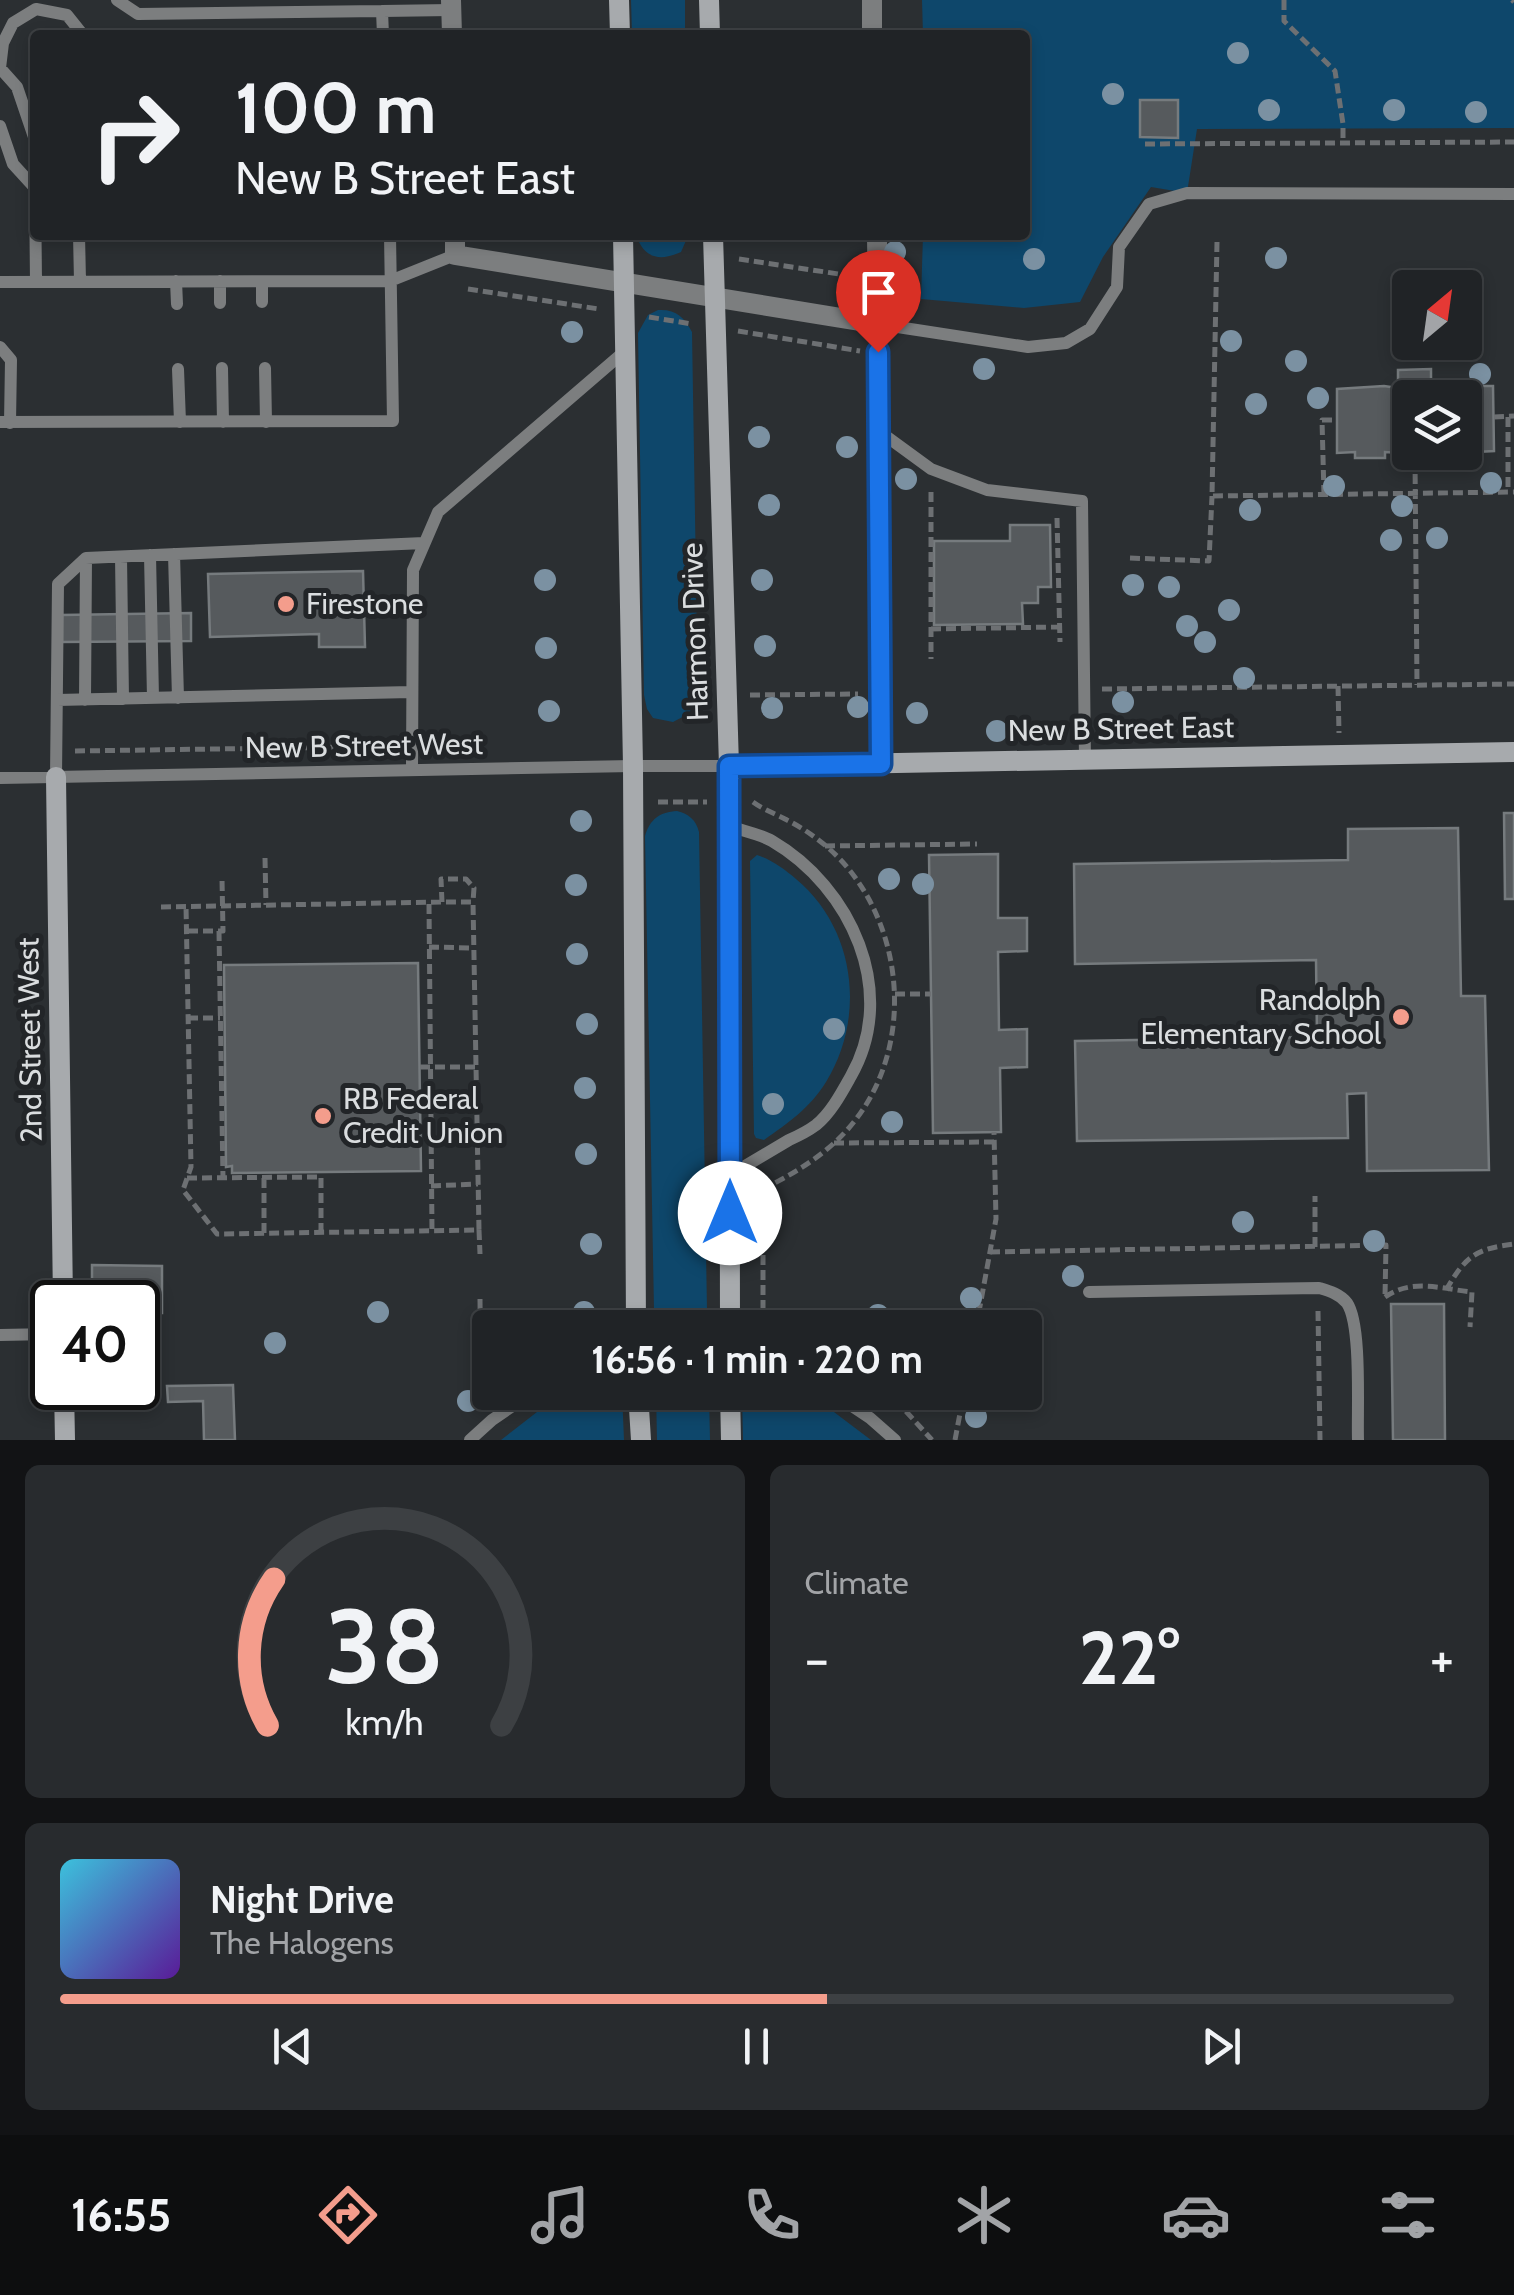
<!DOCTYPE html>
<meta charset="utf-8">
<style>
body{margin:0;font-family:Cabin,sans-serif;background:#282b2e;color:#f1f3f6;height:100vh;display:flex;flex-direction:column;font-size:38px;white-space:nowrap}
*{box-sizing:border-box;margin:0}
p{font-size:32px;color:#a2a4a7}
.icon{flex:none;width:55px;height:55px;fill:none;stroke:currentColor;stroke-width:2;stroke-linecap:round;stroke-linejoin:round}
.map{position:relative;height:1440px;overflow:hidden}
.details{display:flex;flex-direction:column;gap:25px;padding:25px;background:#121315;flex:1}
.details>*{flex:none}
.top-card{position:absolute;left:30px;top:30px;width:1000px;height:210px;border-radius:10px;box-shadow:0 5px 15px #0003,0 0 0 2px #3d4043;background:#202326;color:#f1f3f6;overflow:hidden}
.needle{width:65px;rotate:29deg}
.fabs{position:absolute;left:1392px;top:270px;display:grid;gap:20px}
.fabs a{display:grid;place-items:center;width:90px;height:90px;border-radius:10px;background:#202326;box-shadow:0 5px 15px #0003,0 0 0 2px #3d4043;font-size:50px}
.speed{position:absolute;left:30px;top:1280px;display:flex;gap:20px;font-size:50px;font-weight:700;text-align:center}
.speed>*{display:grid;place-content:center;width:130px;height:130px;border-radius:50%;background:#202326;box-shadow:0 5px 15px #0003,0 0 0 2px #3d4043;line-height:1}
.speed .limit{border:5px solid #111;border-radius:15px;background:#fff;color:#111}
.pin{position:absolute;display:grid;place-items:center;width:85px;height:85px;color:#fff;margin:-102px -42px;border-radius:50% 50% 50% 0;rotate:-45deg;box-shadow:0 0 10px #0007}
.pin .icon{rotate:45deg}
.me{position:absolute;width:110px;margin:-55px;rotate:0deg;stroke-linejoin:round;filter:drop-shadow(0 0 8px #0008)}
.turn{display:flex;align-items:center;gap:35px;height:210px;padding:0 40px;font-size:45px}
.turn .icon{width:130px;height:130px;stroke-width:2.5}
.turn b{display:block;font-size:70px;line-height:85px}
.big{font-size:75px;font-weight:700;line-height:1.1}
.details .tile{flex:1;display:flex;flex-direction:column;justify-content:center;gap:15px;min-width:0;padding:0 35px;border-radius:15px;background:#282b2e}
.details .dial{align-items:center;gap:0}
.dial svg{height:260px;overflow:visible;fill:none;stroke:#3d4043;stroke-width:7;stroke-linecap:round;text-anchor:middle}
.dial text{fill:#f1f3f6;stroke:none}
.song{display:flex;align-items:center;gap:30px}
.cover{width:120px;height:120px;border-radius:15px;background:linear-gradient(135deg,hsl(190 70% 55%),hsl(270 70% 35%))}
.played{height:10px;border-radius:5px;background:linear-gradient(90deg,#f49d8c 55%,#3d4043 55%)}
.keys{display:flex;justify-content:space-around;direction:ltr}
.heat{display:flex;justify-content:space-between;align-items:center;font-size:55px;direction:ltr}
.details .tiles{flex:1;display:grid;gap:25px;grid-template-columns:1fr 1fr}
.tile:last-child{grid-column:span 2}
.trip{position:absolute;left:472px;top:1310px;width:570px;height:100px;border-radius:10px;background:#202326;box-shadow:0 5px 15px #0003,0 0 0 2px #3d4043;font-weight:700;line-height:100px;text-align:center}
.dock{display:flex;height:160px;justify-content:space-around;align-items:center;background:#0d0e0f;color:#a2a4a7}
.dock .icon{width:70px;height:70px}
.dock .current{color:#f49d8c}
.dock b{font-size:45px;color:#f1f3f6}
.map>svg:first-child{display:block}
.green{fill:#0e476b}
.building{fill:#565a5d;stroke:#767b7e;stroke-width:2.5}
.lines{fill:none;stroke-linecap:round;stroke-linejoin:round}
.path{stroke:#6d7073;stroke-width:5;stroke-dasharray:10 5;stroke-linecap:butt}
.lane{stroke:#7c7e7f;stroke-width:12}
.street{stroke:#7c7e7f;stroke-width:20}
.secondary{stroke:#a7aaad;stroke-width:20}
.tree{fill:#7b91a2}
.route-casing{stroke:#114b97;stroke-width:25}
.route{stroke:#1a73e8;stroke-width:18}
.poi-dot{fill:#f49d8c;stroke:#222528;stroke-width:4}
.labels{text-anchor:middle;stroke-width:10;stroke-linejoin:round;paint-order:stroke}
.poi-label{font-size:30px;fill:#dadddf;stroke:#222528;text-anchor:start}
.street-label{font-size:30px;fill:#dadddf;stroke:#222528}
</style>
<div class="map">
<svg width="1514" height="1440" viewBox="0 0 1514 1440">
<rect width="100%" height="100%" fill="#2b2f32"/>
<!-- green -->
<path class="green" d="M 631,0 L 685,0 L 685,35 L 632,35 Z
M 922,0 L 1514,0 L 1514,128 L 1197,129 L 1187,193 L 1151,187 L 1103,257 L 1080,302 L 1024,308 L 921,299 L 923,235 L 1025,235 L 1025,35 L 923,35 Z
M 636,235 L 688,235 L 688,236 L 681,252 C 659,262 644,258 636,235 Z
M 658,310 C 676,309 684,317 692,332 L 698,699 L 692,712 L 673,722 L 653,718 L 647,709 L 644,695 L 638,333 L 648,315 Z
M 677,811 C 689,814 696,820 699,832 L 707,1310 C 691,1333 669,1334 654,1309 L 645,836 C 650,819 660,812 677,811 Z
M 757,855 C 772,860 784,869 796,879 C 856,929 866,1017 826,1082 C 810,1108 788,1123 764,1140 L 756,1138 L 754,1134 L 750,861 Z
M 572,1392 L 622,1393 L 624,1440 L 501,1440 L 537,1412 Z
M 656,1393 L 709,1393 L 710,1440 L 657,1440 Z
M 742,1393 L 799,1393 L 830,1409 L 871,1440 L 743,1440 Z"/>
<!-- building -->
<path class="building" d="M 1140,100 L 1178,100 L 1178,138 L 1140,137 Z
M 1431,369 L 1431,386 L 1477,384 L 1477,386 L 1493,386 L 1494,451 L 1476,452 L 1476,456 L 1445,456 L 1445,452 L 1465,452 L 1465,398 L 1410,398 L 1410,452 L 1431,452 L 1431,459 L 1400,459 L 1400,453 L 1385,452 L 1385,458 L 1355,458 L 1355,452 L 1337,453 L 1337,389 L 1384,386 L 1398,388 L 1398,370 Z
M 1010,525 L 1050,525 L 1051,587 L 1038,587 L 1038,603 L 1022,603 L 1023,624 L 934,625 L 934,541 L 1010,541 Z
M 363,571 L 365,647 L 319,647 L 319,634 L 210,637 L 208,574 Z
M 191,613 L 191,641 L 62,642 L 62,615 Z
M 1504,813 L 1514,813 L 1514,899 L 1505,899 Z
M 1458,828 L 1461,996 L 1485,996 L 1489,1170 L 1367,1171 L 1366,1093 L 1347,1094 L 1348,1138 L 1077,1141 L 1075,1041 L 1317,1037 L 1316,960 L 1075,964 L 1074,864 L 1348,860 L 1348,829 Z
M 998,854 L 998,918 L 1027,918 L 1027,951 L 998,952 L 999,1030 L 1027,1029 L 1027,1067 L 1000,1068 L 1001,1132 L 933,1133 L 929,855 Z
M 418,963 L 421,1171 L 232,1173 L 232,1166 L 226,1167 L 224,965 Z
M 92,1265 L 162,1266 L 162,1313 L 138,1313 L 138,1302 L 92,1302 Z
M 1391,1304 L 1444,1304 L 1445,1440 L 1393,1440 Z
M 233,1385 L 235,1440 L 204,1440 L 203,1401 L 168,1402 L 167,1386 Z"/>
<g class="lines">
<!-- path -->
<path class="path" d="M 1284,0 L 1284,21 L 1335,71 L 1343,124 L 1343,143
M 1512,0 L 1514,2
M 1145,144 L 1514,142
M 569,235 L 590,239
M 1217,242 L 1212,496 L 1514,492
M 739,259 L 852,276
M 468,289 L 599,309
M 649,317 L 692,324
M 738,331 L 860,351
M 1494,417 L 1514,416
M 1508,417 L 1508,492
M 1415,459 L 1417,685
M 931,492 L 931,659
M 1324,495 L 1322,420 L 1337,420
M 1057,518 L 1060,642
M 1130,558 L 1209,561 L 1212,496
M 931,629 L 1059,627
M 1338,686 L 1339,733
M 1102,689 L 1514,684
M 750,695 L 858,694
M 75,751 L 354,747
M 658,802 L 707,802
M 753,802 C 764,810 776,814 787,820 C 809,831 831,848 847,867 C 913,946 912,1074 833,1144 C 812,1163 787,1177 763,1189 L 763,1328
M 825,846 L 977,844
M 265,858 L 266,905
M 442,902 L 441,879 L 466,879 L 474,888 L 473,902
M 429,904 L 432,1231
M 161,907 L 442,902 L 473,902 L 479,1230 L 217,1234 L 183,1190 L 191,1167 L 186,906
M 188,931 L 223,931 L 222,879
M 219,931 L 223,1178
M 429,947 L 474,948
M 895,994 L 931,994
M 188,1018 L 220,1018
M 420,1067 L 477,1067
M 834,1143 L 994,1142
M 187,1178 L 321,1177 L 321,1233
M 264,1178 L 264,1234
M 431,1186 L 478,1184
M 479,1230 L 480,1254
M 1315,1247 L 1315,1196
M 990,1252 L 1386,1245 L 1385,1297
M 1446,1290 C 1466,1256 1475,1249 1514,1244
M 1385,1297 C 1412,1278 1442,1289 1472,1292 L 1470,1327
M 480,1299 L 481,1394
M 1318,1311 L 1320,1440
M 976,1328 L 996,1219 L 994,1132
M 883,1392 L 902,1407 L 932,1440
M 955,1440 L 964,1392"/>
<!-- lane -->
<path class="lane" d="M 117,0 L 138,14 L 382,11 L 383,35
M 382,11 L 451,10
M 0,68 L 3,43 L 13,23 L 36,9 L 67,15 L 83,35
M 0,68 L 17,87 L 35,140
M 0,126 L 13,164 L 34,187
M 35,185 L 36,282
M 79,235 L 80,281
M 176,281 L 177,304
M 220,281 L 220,303
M 0,282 L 390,281 L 455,255
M 262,282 L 262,302
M 0,347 L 11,360 L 10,423
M 222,368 L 223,422
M 265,368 L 266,422
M 178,369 L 180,422
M 0,422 L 393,421 L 390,235
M 879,431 L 931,469 L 987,490 L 1082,501 L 1085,760
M 174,554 L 178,698
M 150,555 L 153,698
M 121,557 L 123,699
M 57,700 L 411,692
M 85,700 L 86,558
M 881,764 L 878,324 L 1028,347 L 1066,343 L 1090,329 L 1117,287 L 1119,247 L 1149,204 L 1187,193 L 1514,194
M 412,770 L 413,570 L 438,512 L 625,351
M 56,777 L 58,584 L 86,558 L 424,543
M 0,778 L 633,766 L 729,766
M 729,826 C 743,831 760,834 772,841 C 851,887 899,992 851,1076 C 842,1092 831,1113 816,1125 C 808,1131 798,1136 789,1140 C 769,1152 750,1163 730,1175
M 1089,1292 L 1319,1288 C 1329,1291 1340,1294 1347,1303 C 1362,1325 1357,1411 1358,1440
M 0,1335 L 52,1334
M 831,1392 L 870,1418 L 895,1440
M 470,1440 L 492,1420 L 533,1392"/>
<!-- street -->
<path class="street" d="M 451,0 L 452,35
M 872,0 L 872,35
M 455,235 L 455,255 L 878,324 L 877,235"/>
<!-- secondary -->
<path class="secondary" d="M 619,0 L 620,35
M 709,0 L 710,35
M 623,235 L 633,766 L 636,1328
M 713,235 L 729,766 L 730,1328
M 729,766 L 1514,752
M 56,777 L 63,1302
M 64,1388 L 65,1440
M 638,1392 L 641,1440
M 730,1392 L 731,1440"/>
</g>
<!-- trees -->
<g class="tree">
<circle cx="1238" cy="53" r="11"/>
<circle cx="1113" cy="94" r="11"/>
<circle cx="1269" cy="110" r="11"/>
<circle cx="1394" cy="110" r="11"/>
<circle cx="1476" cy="112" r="11"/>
<circle cx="895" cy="252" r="11"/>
<circle cx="1276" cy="258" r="11"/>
<circle cx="1034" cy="259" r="11"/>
<circle cx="572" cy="332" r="11"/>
<circle cx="1231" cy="341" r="11"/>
<circle cx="1296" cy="361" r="11"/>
<circle cx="984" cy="369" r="11"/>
<circle cx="1480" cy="374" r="11"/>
<circle cx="1318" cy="398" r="11"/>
<circle cx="1256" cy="404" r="11"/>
<circle cx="759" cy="437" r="11"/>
<circle cx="847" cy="447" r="11"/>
<circle cx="906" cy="479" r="11"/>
<circle cx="1491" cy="483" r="11"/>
<circle cx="1334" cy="486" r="11"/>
<circle cx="769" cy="505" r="11"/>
<circle cx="1402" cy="506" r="11"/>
<circle cx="1250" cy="510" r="11"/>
<circle cx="1437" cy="538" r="11"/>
<circle cx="1391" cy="540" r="11"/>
<circle cx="545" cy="580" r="11"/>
<circle cx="762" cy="580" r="11"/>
<circle cx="1133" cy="585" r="11"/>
<circle cx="1169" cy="587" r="11"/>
<circle cx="1229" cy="610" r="11"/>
<circle cx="1187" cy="626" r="11"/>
<circle cx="1205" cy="642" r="11"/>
<circle cx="765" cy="646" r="11"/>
<circle cx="546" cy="648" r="11"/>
<circle cx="1244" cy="678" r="11"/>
<circle cx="1123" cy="702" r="11"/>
<circle cx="858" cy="707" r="11"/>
<circle cx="772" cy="708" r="11"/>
<circle cx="549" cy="711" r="11"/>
<circle cx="917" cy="713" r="11"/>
<circle cx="997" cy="731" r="11"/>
<circle cx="581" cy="821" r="11"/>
<circle cx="889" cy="879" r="11"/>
<circle cx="923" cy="884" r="11"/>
<circle cx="576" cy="885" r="11"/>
<circle cx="577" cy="954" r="11"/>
<circle cx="587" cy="1024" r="11"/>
<circle cx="834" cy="1029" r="11"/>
<circle cx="585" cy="1088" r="11"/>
<circle cx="773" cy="1104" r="11"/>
<circle cx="892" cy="1122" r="11"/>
<circle cx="586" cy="1154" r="11"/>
<circle cx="1243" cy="1222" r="11"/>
<circle cx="1374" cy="1241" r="11"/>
<circle cx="591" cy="1244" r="11"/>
<circle cx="1073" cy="1276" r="11"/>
<circle cx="971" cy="1298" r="11"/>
<circle cx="378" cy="1312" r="11"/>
<circle cx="584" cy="1312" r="11"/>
<circle cx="878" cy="1315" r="11"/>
<circle cx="275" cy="1343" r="11"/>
<circle cx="468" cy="1401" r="11"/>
<circle cx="976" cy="1417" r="11"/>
</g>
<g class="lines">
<!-- route casing -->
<g class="route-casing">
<path id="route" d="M 730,1213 L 729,766 L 881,764 L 878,352"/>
</g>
<!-- route -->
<use href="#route" class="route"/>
</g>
<!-- markers -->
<g class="poi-dot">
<circle cx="286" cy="604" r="10"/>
<circle cx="1401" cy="1017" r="10"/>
<circle cx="323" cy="1116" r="10"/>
</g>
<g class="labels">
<!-- poi labels -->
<g class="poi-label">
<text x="306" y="614">Firestone</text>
<text x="1381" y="1010" text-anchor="end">Randolph<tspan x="1381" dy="34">Elementary School</tspan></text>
<text x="343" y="1109">RB Federal<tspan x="343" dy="34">Credit Union</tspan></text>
</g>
<!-- street labels -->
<g class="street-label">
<text transform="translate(695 632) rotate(-92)" y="10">Harmon Drive</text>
<text transform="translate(1121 729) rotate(-1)" y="10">New B Street East</text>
<text transform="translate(364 746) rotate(-1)" y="10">New B Street West</text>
<text transform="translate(30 1040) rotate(-91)" y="10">2nd Street West</text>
</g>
</g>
</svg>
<div class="fabs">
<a><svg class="needle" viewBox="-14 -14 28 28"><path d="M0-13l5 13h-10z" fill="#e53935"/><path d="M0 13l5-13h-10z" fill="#a2a4a7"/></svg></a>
<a><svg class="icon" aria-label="layers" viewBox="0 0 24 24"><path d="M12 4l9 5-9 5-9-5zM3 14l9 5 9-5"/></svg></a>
</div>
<div class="speed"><div class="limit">40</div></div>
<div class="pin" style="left:878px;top:352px;background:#d93025"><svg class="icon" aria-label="arrive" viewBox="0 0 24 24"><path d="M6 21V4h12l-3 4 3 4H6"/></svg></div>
<svg class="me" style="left:730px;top:1213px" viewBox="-20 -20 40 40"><circle r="19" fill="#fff"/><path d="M0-13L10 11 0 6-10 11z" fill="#1a73e8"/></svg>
<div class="trip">16:56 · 1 min · 220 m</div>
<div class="top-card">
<div class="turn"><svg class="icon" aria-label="right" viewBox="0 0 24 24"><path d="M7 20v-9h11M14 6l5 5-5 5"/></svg><div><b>100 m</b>New B Street East</div></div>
</div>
</div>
<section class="details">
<div class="tiles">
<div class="tile dial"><svg viewBox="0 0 100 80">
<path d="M14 69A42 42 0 1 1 86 69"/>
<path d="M14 69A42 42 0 0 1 16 24" stroke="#f49d8c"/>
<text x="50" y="56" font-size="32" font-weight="700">38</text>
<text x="50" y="72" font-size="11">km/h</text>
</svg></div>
<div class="tile"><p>Climate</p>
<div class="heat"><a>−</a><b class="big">22°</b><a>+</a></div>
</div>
<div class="tile">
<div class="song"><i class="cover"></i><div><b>Night Drive</b><p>The Halogens</p></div></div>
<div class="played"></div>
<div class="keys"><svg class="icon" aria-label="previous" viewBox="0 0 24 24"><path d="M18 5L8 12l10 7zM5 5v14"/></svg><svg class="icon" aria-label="pause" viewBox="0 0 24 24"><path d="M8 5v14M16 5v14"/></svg><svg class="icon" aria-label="next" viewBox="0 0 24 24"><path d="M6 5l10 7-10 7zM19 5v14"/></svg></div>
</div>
</div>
</section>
<nav class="dock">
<b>16:55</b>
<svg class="icon current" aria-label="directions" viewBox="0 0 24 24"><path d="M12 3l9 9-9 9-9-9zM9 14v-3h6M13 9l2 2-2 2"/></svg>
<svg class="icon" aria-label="music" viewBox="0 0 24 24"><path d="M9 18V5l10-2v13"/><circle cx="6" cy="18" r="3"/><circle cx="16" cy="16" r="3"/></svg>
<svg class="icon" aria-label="phone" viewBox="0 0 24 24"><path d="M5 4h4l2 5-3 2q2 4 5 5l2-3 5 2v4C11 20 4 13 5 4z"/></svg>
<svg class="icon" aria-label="climate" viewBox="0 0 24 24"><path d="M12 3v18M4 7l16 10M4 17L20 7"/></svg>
<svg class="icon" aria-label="car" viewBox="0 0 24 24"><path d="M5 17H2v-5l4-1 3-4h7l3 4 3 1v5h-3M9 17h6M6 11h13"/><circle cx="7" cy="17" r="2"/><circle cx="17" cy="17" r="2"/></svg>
<svg class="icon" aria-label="filters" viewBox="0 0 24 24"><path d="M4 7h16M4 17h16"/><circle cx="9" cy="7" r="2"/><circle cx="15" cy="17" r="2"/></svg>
</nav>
